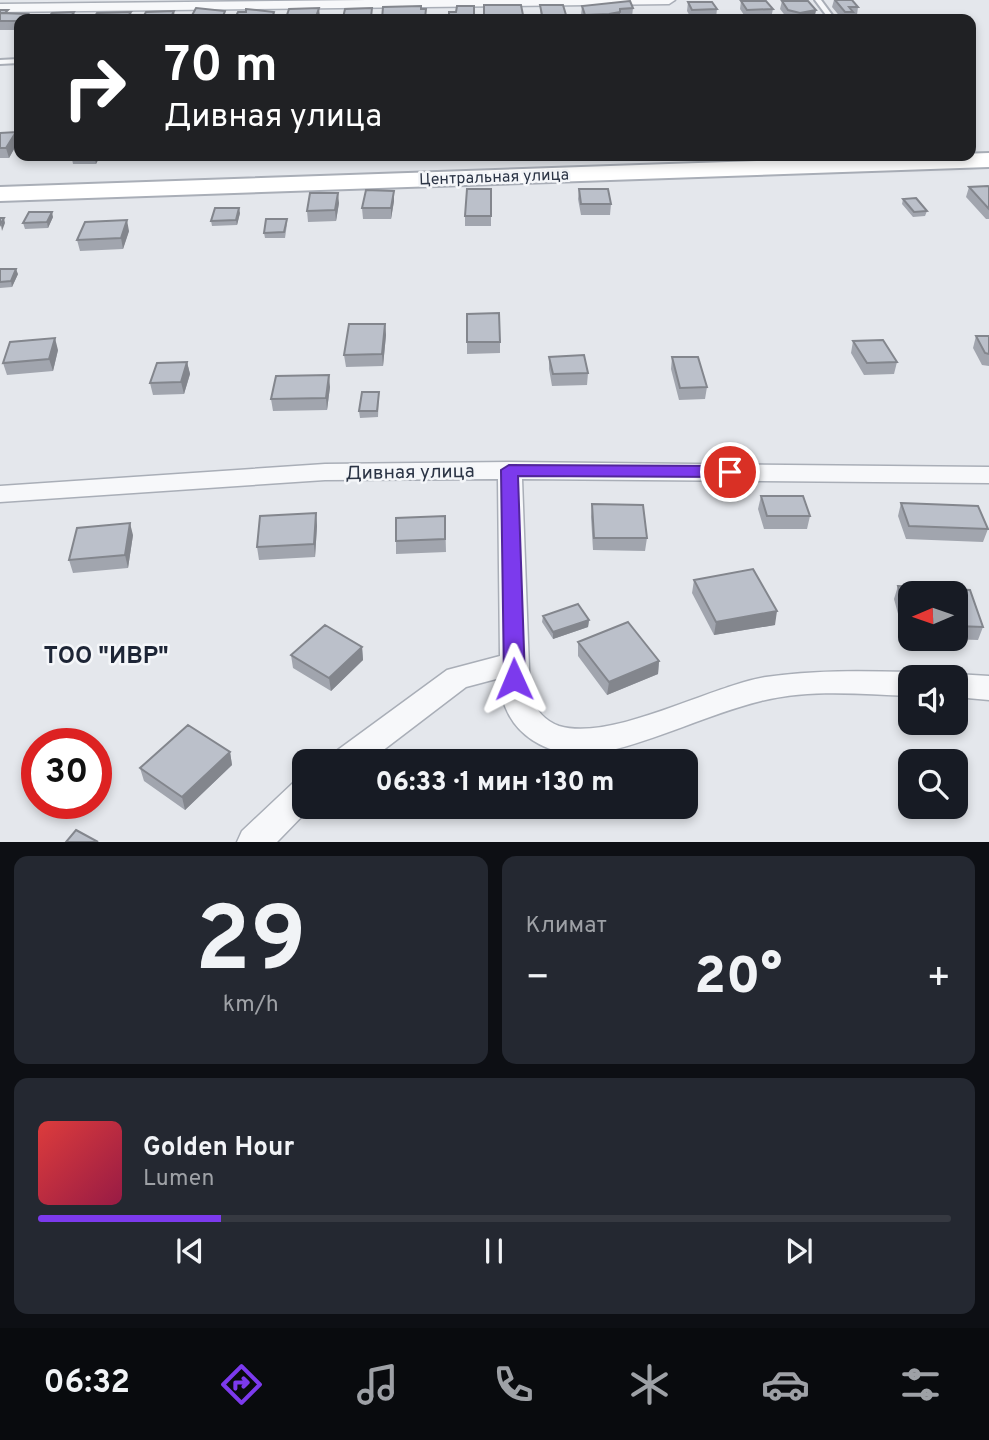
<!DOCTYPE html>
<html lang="ru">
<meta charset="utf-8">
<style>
body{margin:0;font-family:Overpass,sans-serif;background:#242831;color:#f1f3f6;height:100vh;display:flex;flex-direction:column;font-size:26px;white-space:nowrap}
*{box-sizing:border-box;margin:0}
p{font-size:23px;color:#9ea1a6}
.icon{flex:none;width:38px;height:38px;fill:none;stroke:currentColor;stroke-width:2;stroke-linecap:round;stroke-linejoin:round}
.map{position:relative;height:842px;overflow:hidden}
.side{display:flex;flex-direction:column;gap:14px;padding:14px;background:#0d0f14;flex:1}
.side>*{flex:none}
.guide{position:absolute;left:14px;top:14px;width:962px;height:147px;border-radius:14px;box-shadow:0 4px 10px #0003;background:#202124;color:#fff;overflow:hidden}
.needle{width:46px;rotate:268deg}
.fabs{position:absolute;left:898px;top:581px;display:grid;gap:14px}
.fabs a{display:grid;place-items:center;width:70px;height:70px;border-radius:14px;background:#171b24;box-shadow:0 4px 10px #0003;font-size:35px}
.speed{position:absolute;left:21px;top:728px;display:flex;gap:14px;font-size:35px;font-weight:700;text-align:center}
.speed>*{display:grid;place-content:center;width:91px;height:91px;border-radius:50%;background:#171b24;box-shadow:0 4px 10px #0003;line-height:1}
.speed .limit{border:10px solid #d22;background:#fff;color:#111}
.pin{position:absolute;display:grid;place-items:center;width:60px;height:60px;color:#fff;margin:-30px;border:4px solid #fff;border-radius:50%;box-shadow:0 2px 7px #0007}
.me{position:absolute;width:77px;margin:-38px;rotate:359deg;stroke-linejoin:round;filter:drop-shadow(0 0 5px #0008)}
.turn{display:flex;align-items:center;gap:24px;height:147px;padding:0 35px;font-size:32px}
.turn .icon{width:91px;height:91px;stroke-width:2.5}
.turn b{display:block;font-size:49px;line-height:60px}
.big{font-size:52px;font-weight:800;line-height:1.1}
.side .card{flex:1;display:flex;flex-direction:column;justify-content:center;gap:10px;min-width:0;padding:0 24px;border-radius:14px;background:#242831}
.side .dial{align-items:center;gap:0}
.dial b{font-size:91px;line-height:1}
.song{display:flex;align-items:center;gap:21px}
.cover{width:84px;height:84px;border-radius:10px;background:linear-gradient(135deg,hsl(0 70% 55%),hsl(340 70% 35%))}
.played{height:7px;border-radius:4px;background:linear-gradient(90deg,#7c3aed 20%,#363941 20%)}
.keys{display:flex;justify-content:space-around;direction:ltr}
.heat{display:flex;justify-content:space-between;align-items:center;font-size:38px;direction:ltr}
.side .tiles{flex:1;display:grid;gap:14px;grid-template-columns:1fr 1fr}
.card:last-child{grid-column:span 2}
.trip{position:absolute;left:292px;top:749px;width:406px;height:70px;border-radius:14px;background:#171b24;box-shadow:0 4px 10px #0003;font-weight:800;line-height:70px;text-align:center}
.menu{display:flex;height:112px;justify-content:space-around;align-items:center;background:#090b0e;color:#9ea1a6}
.menu .icon{width:49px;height:49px}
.menu .current{color:#7c3aed}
.menu b{font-size:32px;color:#f1f3f6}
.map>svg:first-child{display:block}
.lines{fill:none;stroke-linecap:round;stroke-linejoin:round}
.lane-casing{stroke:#a9aeb7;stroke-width:4}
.street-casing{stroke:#a9aeb7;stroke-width:3}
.secondary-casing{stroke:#a9aeb7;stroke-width:4}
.lane{fill:#f7f8fa;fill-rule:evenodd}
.street{fill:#f7f8fa;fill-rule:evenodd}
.secondary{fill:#fff;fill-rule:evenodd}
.wall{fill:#a1a5ae}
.shaded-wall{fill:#83868d}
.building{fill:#bbc0ca;stroke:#83868d;stroke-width:2}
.route{fill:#7c3aed;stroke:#51269a;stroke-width:2}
.labels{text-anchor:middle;stroke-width:5;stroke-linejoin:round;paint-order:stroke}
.far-street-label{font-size:16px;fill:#2b3445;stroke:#f4f6f9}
.street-label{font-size:19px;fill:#2b3445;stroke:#f4f6f9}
.near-neighbourhood-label{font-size:24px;font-weight:bold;fill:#1d2536;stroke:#f4f6f9}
</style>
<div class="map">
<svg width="989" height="842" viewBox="0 0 989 842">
<rect width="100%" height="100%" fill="#e4e7ec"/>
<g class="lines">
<!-- lane casing -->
<g class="lane-casing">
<path id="lane" d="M 815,0 L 821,0 L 835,19 L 829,19 Z
M 19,59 L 19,63 L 0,64 L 0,60 Z"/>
</g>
<!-- street casing -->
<g class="street-casing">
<path id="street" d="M 367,0 L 675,0 L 669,4 L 0,12 L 0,4 Z
M 510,462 L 989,467 L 989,483 L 522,479 L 530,696 C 535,709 545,721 559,726 C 612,742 710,686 766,677 C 814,670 862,671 910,672 L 921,677 L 910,677 L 910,696 C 861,694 809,689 761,701 C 708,714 658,740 604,752 C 552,763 500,734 500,678 L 466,687 L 369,761 L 330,761 L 335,752 L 447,670 L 500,656 L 498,479 L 325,480 L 0,502 L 0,486 L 325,464 Z
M 956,674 L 989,676 L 989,700 L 956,697 L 956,677 L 947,677 Z
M 304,779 L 304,807 L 311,807 L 277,842 L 237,842 L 242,831 L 293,783 Z"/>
</g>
<!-- secondary casing -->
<g class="secondary-casing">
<path id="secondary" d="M 989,153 L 989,167 L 0,201 L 0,187 Z"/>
</g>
<!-- lane -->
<use href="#lane" class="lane"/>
<!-- street -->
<use href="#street" class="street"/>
<!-- secondary -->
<use href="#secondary" class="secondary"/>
</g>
<!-- wall -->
<path class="wall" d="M 834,0 L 852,0 L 858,7 L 857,15 L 853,15 L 852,19 L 842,19 L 832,7 Z
M 741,1 L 773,9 L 771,18 L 746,18 L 740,9 Z
M 782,1 L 816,10 L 814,19 L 791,19 L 787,18 L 780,9 Z
M 688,2 L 717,9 L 716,18 L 691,18 L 687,11 Z
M 484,5 L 523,15 L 523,19 L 484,19 Z
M 540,5 L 566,15 L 566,19 L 541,19 Z
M 474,6 L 475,19 L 449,19 L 449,12 L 456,12 Z
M 582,6 L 633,8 L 632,17 L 620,17 L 620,19 L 583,19 L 581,15 Z
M 319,8 L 319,19 L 286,19 L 286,18 Z
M 372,8 L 372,19 L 343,19 L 343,18 Z
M 0,10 L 19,19 L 19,30 L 0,30 Z
M 274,12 L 275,19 L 235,19 L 235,18 Z
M 16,132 L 18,142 L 9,158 L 0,158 L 0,133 Z
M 74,156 L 100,156 L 96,164 L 73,164 L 72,159 Z
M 132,156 L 153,156 L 152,160 L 133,160 Z
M 187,156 L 211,156 L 210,158 L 188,159 Z
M 374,156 L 383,156 L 383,160 L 374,161 Z
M 969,187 L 989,187 L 989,219 L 986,219 L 966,197 Z
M 491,189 L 491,226 L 465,226 L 465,216 Z
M 579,189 L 611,204 L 610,215 L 581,215 L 578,199 Z
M 394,191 L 394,201 L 391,219 L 363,219 L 362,208 Z
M 903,199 L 927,211 L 925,216 L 913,217 L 902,204 Z
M 339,203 L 336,221 L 308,222 L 307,211 Z
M 240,213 L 237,225 L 212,226 L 211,221 Z
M 53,217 L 48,228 L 25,229 L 23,223 Z
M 287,224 L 285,238 L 265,238 L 264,233 Z
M 129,231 L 123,249 L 80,251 L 77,240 Z
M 0,269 L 18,274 L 12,287 L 0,288 Z
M 467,314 L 500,342 L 500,353 L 467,354 Z
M 385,324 L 386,335 L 383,366 L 346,367 L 344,355 Z
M 976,336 L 989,336 L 989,366 L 982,365 L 973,348 Z
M 853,341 L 897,362 L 894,374 L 864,375 L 851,353 Z
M 58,350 L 53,371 L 7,375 L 3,363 Z
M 549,357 L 588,373 L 587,385 L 552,386 L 549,369 Z
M 672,357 L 707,387 L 705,399 L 679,400 L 671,369 Z
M 187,362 L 190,374 L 184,394 L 153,395 L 150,383 Z
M 330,387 L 327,410 L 273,411 L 271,399 Z
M 379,392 L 378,417 L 360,418 L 359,411 Z
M 761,496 L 810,516 L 807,529 L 764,529 L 758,509 Z
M 901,503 L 988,529 L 983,542 L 906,539 L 898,516 Z
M 592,504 L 647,538 L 645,551 L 593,550 L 591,517 Z
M 316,513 L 317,526 L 315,557 L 259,560 L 257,547 Z
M 445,516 L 446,552 L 396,554 L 396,541 Z
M 133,535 L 128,568 L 73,573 L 69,560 Z
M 694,580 L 775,625 L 714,635 L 692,593 Z
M 898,586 L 970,590 L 983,627 L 978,640 L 950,639 L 956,639 L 956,593 L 910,593 L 910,636 L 904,636 L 894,599 Z
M 543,616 L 589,620 L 588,627 L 553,639 L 542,622 Z
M 578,642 L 659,661 L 658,674 L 607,695 L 578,656 Z
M 362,647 L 363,660 L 331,691 L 293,668 L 291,655 Z
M 230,752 L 232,765 L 185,810 L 144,781 L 140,768 Z"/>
<!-- shaded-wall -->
<path class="shaded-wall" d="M 319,8 L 320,17 L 319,19 L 316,19 Z
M 816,10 L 814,19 L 799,19 L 800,13 Z
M 174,11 L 175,19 L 170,19 Z
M 74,12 L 76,19 L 69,19 Z
M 131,12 L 132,19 L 126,19 Z
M 620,12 L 620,19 L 608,19 L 609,14 Z
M 16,132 L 18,142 L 9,158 L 6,148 Z
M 97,156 L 100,156 L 96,164 L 95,159 Z
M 394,191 L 394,201 L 391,219 L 391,208 Z
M 338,193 L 339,203 L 336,221 L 335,210 Z
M 239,208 L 240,213 L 237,225 L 236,220 Z
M 52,212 L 53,217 L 48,228 L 47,222 Z
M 4,218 L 5,223 L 2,231 L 1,225 Z
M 127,220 L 129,231 L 123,249 L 121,238 Z
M 16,269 L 18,274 L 12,287 L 11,281 Z
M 385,324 L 386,335 L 383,366 L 382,354 Z
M 55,338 L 58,350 L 53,371 L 49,359 Z
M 187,362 L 190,374 L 184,394 L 181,382 Z
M 329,375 L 330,387 L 327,410 L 326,398 Z
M 316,513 L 317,526 L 315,557 L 314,544 Z
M 130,523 L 133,535 L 128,568 L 125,555 Z
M 777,611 L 775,625 L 714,635 L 716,622 Z
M 589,620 L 588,627 L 553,639 L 553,632 Z
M 362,647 L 363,660 L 331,691 L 329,678 Z
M 659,661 L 658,674 L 607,695 L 609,682 Z
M 230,752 L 232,765 L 185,810 L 182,797 Z"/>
<!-- building -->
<path class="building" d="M 835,0 L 852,0 L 858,7 L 849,7 L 853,12 L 845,12 Z
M 630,1 L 633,8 L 620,9 L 620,12 L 609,14 L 585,15 L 582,6 Z
M 741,1 L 766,1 L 773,9 L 747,10 Z
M 782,1 L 808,1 L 816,10 L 800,13 L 788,10 Z
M 688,2 L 712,2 L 717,9 L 692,10 Z
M 484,5 L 521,5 L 523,15 L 484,15 Z
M 540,5 L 563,5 L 566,15 L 542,15 Z
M 421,6 L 421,9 L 426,9 L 425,18 L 382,19 L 383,7 Z
M 457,6 L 474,6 L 474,15 L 449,16 L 449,12 L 456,12 Z
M 196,8 L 225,11 L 222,19 L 190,19 Z
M 319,8 L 316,17 L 286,18 L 289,9 Z
M 372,8 L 371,17 L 343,18 L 345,9 Z
M 246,9 L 274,12 L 272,18 L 235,18 L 238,12 L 246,12 Z
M 0,10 L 8,10 L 5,13 L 0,13 Z
M 174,11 L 170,19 L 142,19 L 146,12 Z
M 74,12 L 69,19 L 47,19 L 52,13 Z
M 131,12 L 126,19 L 93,19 L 97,13 Z
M 0,13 L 28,14 L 24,19 L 19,19 L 19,21 L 0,21 Z
M 16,132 L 6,148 L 0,148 L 0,133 Z
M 74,156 L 97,156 L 95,159 L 72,159 Z
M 988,186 L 989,187 L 989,209 L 969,187 Z
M 467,189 L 491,189 L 491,216 L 465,216 Z
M 579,189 L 608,189 L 611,204 L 581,204 Z
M 366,190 L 394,191 L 391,208 L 362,208 Z
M 310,193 L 338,193 L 335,210 L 307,211 Z
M 916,198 L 927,211 L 914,212 L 903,199 Z
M 215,208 L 239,208 L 236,220 L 211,221 Z
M 29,212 L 52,212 L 47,222 L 23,223 Z
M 0,218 L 4,218 L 0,225 Z
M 266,219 L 287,219 L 284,232 L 264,233 Z
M 127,220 L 121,238 L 77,240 L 85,222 Z
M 0,269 L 16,269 L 11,281 L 0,282 Z
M 499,313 L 500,342 L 467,342 L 467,314 Z
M 349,324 L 385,324 L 382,354 L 344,355 Z
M 976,336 L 989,336 L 989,354 L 985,353 Z
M 55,338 L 49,359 L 3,363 L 10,342 Z
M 883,340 L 897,362 L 867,363 L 853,341 Z
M 584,355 L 588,373 L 553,374 L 549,357 Z
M 672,357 L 698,357 L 707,387 L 680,388 Z
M 187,362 L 181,382 L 150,383 L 157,363 Z
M 329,375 L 326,398 L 271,399 L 276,376 Z
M 362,392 L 379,392 L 377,411 L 359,411 Z
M 761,496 L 803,496 L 810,516 L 767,516 Z
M 901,503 L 978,506 L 988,529 L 909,526 Z
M 592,504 L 643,505 L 647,538 L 594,538 Z
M 316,513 L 314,544 L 257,547 L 260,516 Z
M 445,516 L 445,539 L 396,541 L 396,518 Z
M 130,523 L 125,555 L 69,560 L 77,528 Z
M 753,569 L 777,611 L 716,622 L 694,580 Z
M 898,586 L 970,590 L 983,627 L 956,626 L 956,593 L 910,593 L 910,623 L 908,623 Z
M 578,604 L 589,620 L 553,632 L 543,616 Z
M 628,622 L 659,661 L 609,682 L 578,642 Z
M 325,625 L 362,647 L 329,678 L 291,655 Z
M 188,725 L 230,752 L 182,797 L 140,768 Z
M 76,830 L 98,842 L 66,842 Z"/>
<!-- route -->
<path class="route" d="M 509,465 L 730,466 L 739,472 L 730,477 L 518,476 L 525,679 L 522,685 L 507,685 L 504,679 L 501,470 Z"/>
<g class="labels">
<!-- far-street labels -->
<g class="far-street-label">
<text transform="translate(494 176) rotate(-2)" y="6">Центральная улица</text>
</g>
<!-- street labels -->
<g class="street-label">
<text transform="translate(410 471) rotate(-1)" y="7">Дивная улица</text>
</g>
<!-- near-neighbourhood labels -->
<g class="near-neighbourhood-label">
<text x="106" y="663">ТОО "ИВР"</text>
</g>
</g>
</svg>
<div class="fabs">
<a><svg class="needle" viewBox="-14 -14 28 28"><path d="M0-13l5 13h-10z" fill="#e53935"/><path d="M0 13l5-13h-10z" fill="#9ea1a6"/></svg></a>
<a><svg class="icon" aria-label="sound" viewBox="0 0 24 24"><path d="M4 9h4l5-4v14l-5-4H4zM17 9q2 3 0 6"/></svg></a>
<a><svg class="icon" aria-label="search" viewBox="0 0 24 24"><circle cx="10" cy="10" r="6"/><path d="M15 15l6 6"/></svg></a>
</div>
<div class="speed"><div class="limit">30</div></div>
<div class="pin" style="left:730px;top:472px;background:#d93025"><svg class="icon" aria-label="arrive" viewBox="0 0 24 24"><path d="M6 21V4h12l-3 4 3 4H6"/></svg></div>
<svg class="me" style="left:514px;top:679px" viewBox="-20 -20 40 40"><path d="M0-17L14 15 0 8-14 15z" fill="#7c3aed" stroke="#fff" stroke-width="4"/></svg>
<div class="trip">06:33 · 1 мин · 130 m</div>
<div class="guide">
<div class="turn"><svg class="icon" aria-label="right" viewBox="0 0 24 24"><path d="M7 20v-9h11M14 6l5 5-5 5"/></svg><div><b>70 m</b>Дивная улица</div></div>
</div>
</div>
<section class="side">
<div class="tiles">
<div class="card dial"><b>29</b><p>km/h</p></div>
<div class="card"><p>Климат</p>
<div class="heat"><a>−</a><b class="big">20°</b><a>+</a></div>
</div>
<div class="card">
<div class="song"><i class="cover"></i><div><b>Golden Hour</b><p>Lumen</p></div></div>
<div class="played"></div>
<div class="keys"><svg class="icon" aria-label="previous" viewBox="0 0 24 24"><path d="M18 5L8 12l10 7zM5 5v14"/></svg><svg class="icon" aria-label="pause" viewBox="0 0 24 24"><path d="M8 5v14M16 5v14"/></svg><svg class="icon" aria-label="next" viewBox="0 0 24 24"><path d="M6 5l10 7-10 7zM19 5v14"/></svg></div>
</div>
</div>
</section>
<nav class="menu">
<b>06:32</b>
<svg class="icon current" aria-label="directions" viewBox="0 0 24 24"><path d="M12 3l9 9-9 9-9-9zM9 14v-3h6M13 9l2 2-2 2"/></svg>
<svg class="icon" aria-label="music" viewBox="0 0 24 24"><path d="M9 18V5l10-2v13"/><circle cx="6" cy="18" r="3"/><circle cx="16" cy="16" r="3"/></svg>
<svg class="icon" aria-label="phone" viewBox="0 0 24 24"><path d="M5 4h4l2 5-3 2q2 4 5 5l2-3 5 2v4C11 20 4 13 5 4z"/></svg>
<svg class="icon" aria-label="climate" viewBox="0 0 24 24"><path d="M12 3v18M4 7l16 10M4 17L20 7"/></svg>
<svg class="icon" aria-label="car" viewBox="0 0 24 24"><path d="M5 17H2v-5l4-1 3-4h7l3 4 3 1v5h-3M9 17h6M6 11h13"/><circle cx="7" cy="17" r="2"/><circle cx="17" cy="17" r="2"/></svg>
<svg class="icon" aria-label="filters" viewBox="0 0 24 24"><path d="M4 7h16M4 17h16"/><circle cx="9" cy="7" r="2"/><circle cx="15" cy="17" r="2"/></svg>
</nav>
